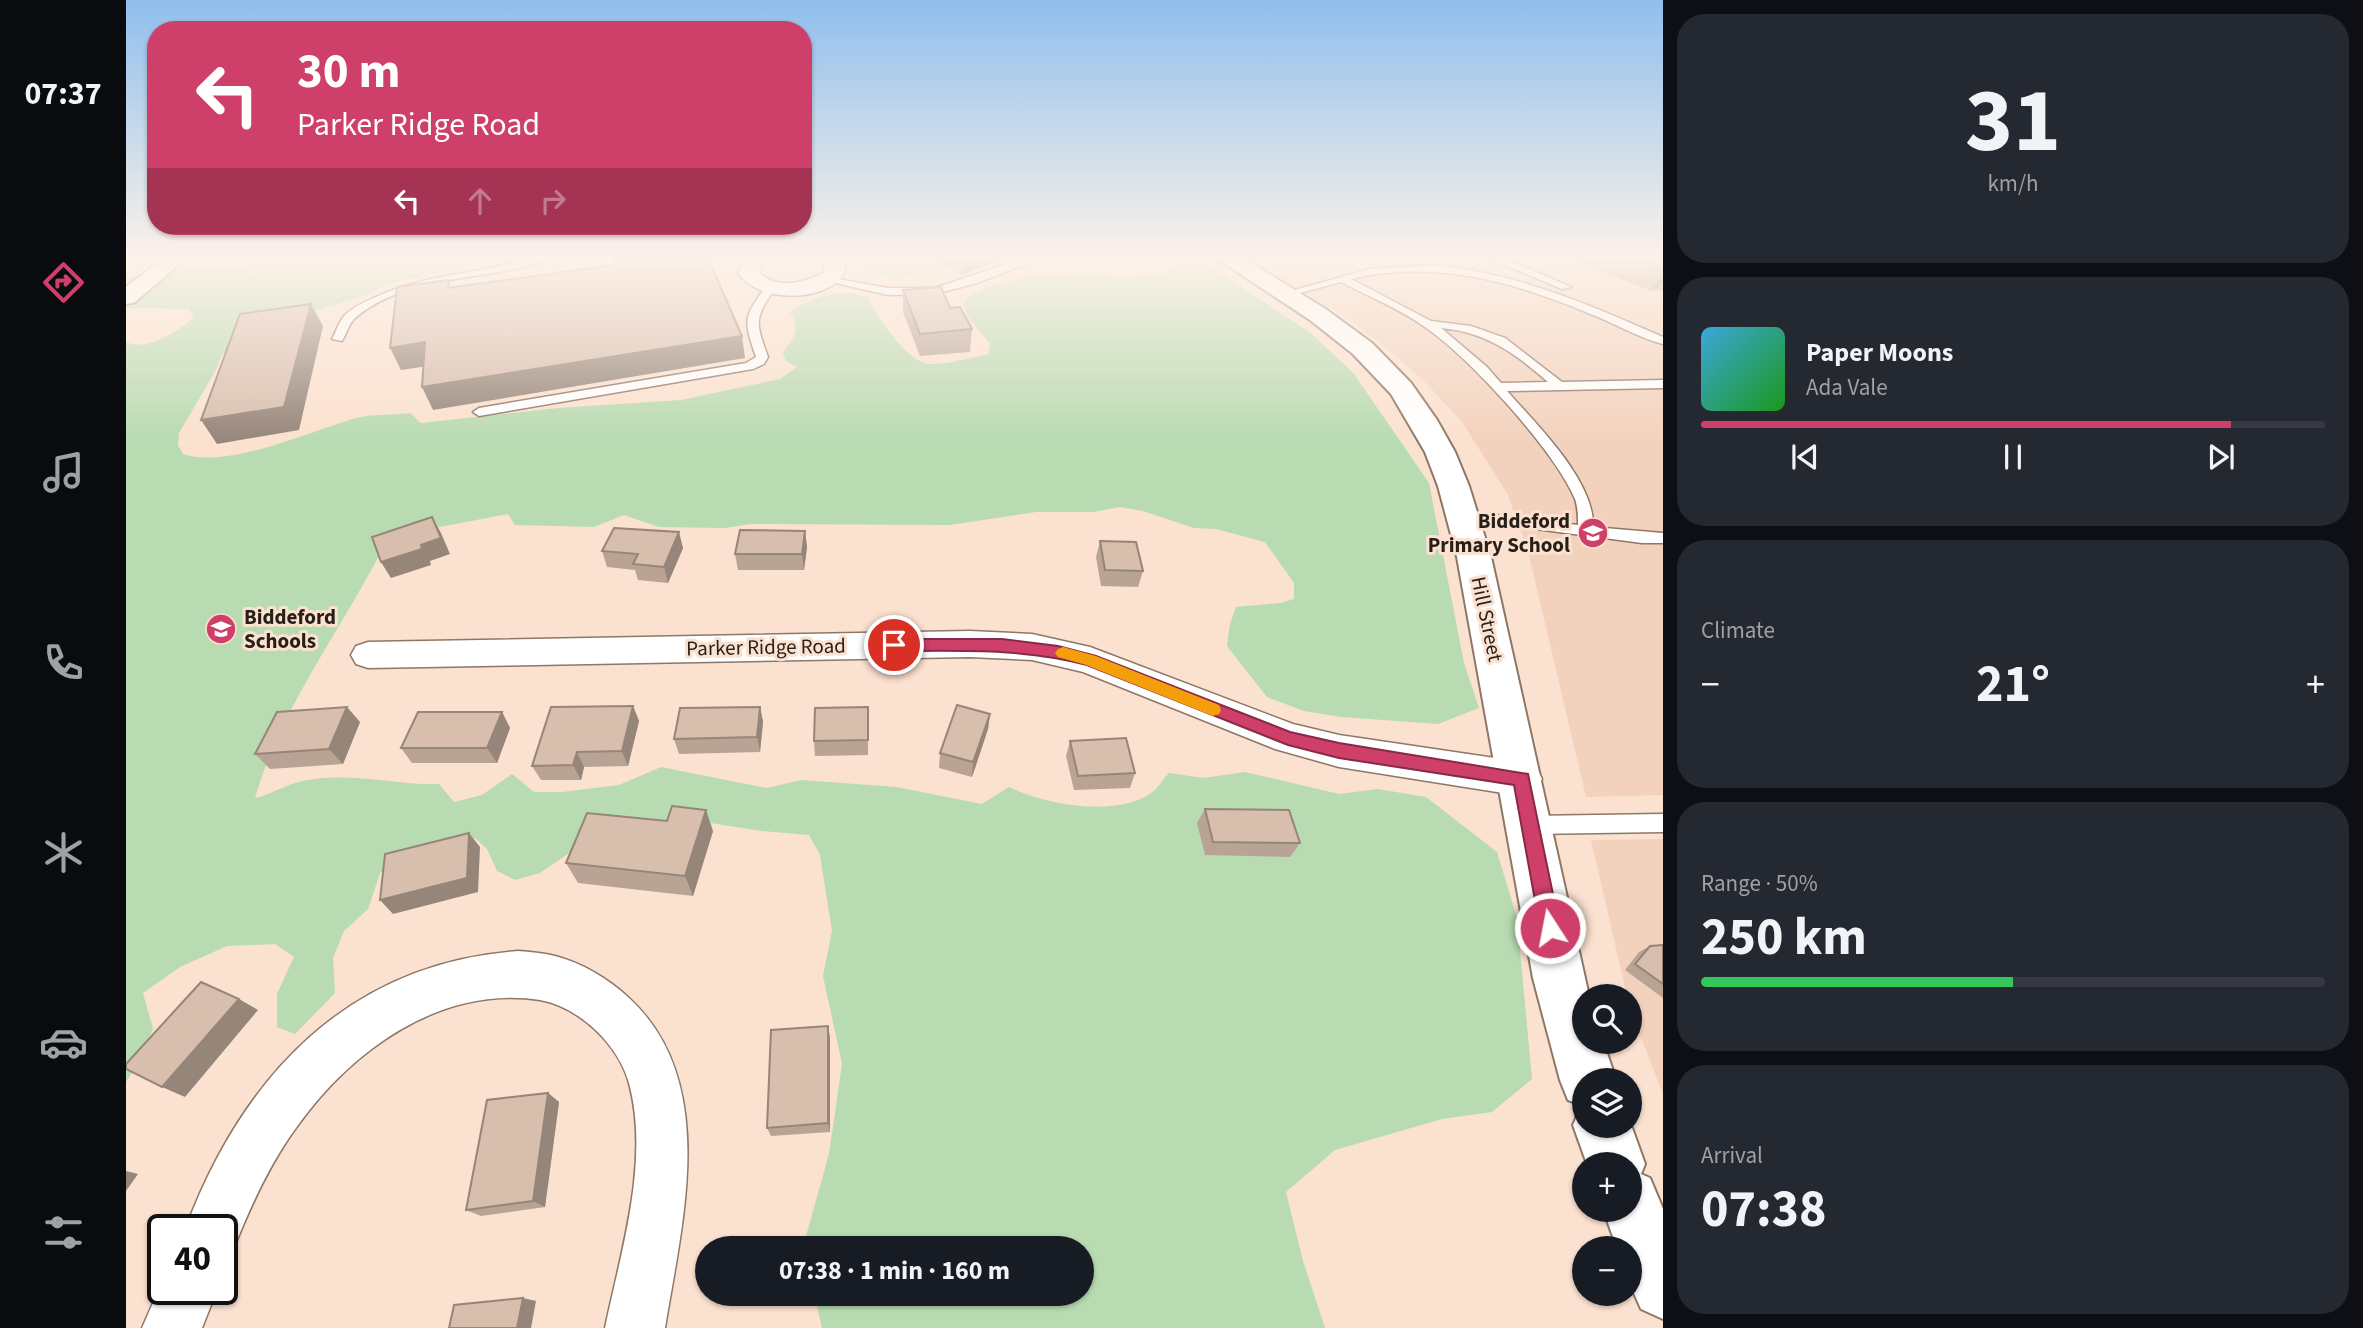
<!DOCTYPE html>
<meta charset="utf-8">
<style>
body{margin:0;font-family:"Source Sans 3",sans-serif;background:#242831;color:#f1f3f6;height:100vh;display:flex;flex-direction:column;font-size:26px;white-space:nowrap}
*{box-sizing:border-box;margin:0}
p{font-size:23px;color:#9ea1a6}
.icon{flex:none;width:38px;height:38px;fill:none;stroke:currentColor;stroke-width:2;stroke-linecap:round;stroke-linejoin:round}
.map{position:relative;flex:1;overflow:hidden}
.sheet{display:flex;flex-direction:column;gap:14px;padding:14px;background:#0d0f14;width:700px}
.sheet>*{flex:none}
.guide{position:absolute;left:21px;top:21px;width:665px;height:214px;border-radius:28px;box-shadow:0 2px 5px #0004;background:#ce406a;color:#fff;overflow:hidden}
.fabs{position:absolute;left:1446px;top:984px;display:grid;gap:14px}
.fabs a{display:grid;place-items:center;width:70px;height:70px;border-radius:50%;background:#171b24;box-shadow:0 2px 5px #0004;font-size:35px}
.speed{position:absolute;left:21px;top:1214px;display:flex;gap:14px;font-size:35px;font-weight:700;text-align:center}
.speed>*{display:grid;place-content:center;width:91px;height:91px;border-radius:50%;background:#171b24;box-shadow:0 2px 5px #0004;line-height:1}
.speed .limit{border:4px solid #111;border-radius:10px;background:#fff;color:#111}
.pin{position:absolute;display:grid;place-items:center;width:60px;height:60px;color:#fff;margin:-30px;border:4px solid #fff;border-radius:50%;box-shadow:0 2px 7px #0007}
.me{position:absolute;width:77px;margin:-38px;rotate:349deg;stroke-linejoin:round;filter:drop-shadow(0 0 5px #0008)}
.turn{display:flex;align-items:center;gap:24px;height:147px;padding:0 35px;font-size:32px}
.turn .icon{width:91px;height:91px;stroke-width:2.5}
.turn b{display:block;font-size:49px;line-height:60px}
.lanes{display:flex;align-items:center;height:66px;padding:0 35px;background:#0003;justify-content:center;gap:35px;direction:ltr}
.lanes .off{opacity:.35}
.big{font-size:52px;font-weight:700;line-height:1.1}
.sheet .card{flex:1;display:flex;flex-direction:column;justify-content:center;gap:10px;min-width:0;padding:0 24px;border-radius:28px;background:#242831}
.sheet .dial{align-items:center;gap:0}
.dial b{font-size:91px;line-height:1}
.song{display:flex;align-items:center;gap:21px}
.cover{width:84px;height:84px;border-radius:10px;background:linear-gradient(135deg,hsl(200 70% 55%),hsl(120 70% 35%))}
.played{height:7px;border-radius:4px;background:linear-gradient(90deg,#ce406a 85%,#363941 85%)}
.keys{display:flex;justify-content:space-around;direction:ltr}
.heat{display:flex;justify-content:space-between;align-items:center;font-size:38px;direction:ltr}
.charge{height:10px;border-radius:5px;background:linear-gradient(90deg,#34c759 50%,#363941 0)}
.trip{position:absolute;left:569px;top:1236px;width:399px;height:70px;border-radius:35px;background:#171b24;box-shadow:0 2px 5px #0004;font-weight:700;line-height:70px;text-align:center}
main{display:flex;flex:1;min-height:0}
.dock{display:flex;flex-direction:column;width:126px;justify-content:space-around;align-items:center;background:#090b0e;color:#9ea1a6}
.dock .icon{width:49px;height:49px}
.dock .selected{color:#ce406a}
.dock b{font-size:32px;color:#f1f3f6}
.map>svg:first-child{display:block}
.built{fill:#f3d2bd}
.green{fill:#b8dbb1}
.lines{fill:none;stroke-linecap:round;stroke-linejoin:round}
.service-casing{stroke:#8e7767;stroke-width:3}
.minor-casing{stroke:#8e7767;stroke-width:3}
.tertiary-casing{stroke:#8e7767;stroke-width:4}
.service{fill:#fff;fill-rule:evenodd}
.minor{fill:#fff;fill-rule:evenodd}
.tertiary{fill:#fff;fill-rule:evenodd}
.wall{fill:#b9a395}
.shaded-wall{fill:#968579}
.building{fill:#d7bead;stroke:#968579;stroke-width:2}
.route{fill:#ce406a;stroke:#862a45;stroke-width:2}
.slow{fill:#f59e0b}
.labels{text-anchor:middle;stroke-width:6;stroke-linejoin:round;paint-order:stroke}
.poi-label{font-size:21px;font-weight:bold;fill:#281f19;stroke:#fbe1cf;text-anchor:end}
.street-label{font-size:21px;fill:#281f19;stroke:#fbe1cf}
</style>
<main>
<nav class="dock">
<b>07:37</b>
<svg class="icon selected" aria-label="directions" viewBox="0 0 24 24"><path d="M12 3l9 9-9 9-9-9zM9 14v-3h6M13 9l2 2-2 2"/></svg>
<svg class="icon" aria-label="music" viewBox="0 0 24 24"><path d="M9 18V5l10-2v13"/><circle cx="6" cy="18" r="3"/><circle cx="16" cy="16" r="3"/></svg>
<svg class="icon" aria-label="phone" viewBox="0 0 24 24"><path d="M5 4h4l2 5-3 2q2 4 5 5l2-3 5 2v4C11 20 4 13 5 4z"/></svg>
<svg class="icon" aria-label="climate" viewBox="0 0 24 24"><path d="M12 3v18M4 7l16 10M4 17L20 7"/></svg>
<svg class="icon" aria-label="car" viewBox="0 0 24 24"><path d="M5 17H2v-5l4-1 3-4h7l3 4 3 1v5h-3M9 17h6M6 11h13"/><circle cx="7" cy="17" r="2"/><circle cx="17" cy="17" r="2"/></svg>
<svg class="icon" aria-label="filters" viewBox="0 0 24 24"><path d="M4 7h16M4 17h16"/><circle cx="9" cy="7" r="2"/><circle cx="15" cy="17" r="2"/></svg>
</nav>
<div class="map">
<svg width="1537" height="1328" viewBox="0 0 1537 1328">
<rect width="100%" height="100%" fill="#fbe1cf"/>
<!-- built -->
<path class="built" d="M 1117,256 L 1537,256 L 1537,795 L 1460,797 L 1401,547 L 1381,493 L 1336,422 L 1299,382 L 1259,347 L 1216,315 Z
M 1537,839 L 1537,1094 L 1505,1012 L 1503,996 L 1501,996 L 1465,840 Z"/>
<!-- green -->
<path class="green" d="M 134,256 L 381,256 L 272,281 L 237,296 L 150,323 L 111,340 L 96,355 L 90,370 L 53,433 L 52,445 L 57,454 C 102,469 185,431 230,418 C 246,414 266,415 284,413 L 295,423 L 432,408 L 555,400 L 654,379 L 671,367 L 660,361 L 657,353 C 667,338 676,329 664,312 C 688,297 715,286 742,298 C 750,316 782,362 803,364 C 821,365 845,357 863,354 L 864,344 L 842,317 L 837,305 L 841,298 L 860,288 L 898,277 L 966,273 L 994,279 L 1044,272 L 1057,262 L 1069,261 L 1080,264 L 1185,333 L 1228,374 L 1303,483 L 1338,663 L 1353,708 L 1312,724 L 1215,717 L 1178,711 L 1141,697 L 1101,646 L 1104,624 L 1110,607 L 1154,603 L 1168,599 L 1168,583 L 1139,542 L 1090,529 L 1068,528 L 1017,511 L 994,507 L 967,512 L 910,512 L 824,525 L 625,524 L 599,528 L 533,527 L 498,515 L 468,527 L 389,525 L 382,514 L 287,532 L 260,542 C 217,628 156,705 129,798 C 146,794 163,783 181,780 C 225,772 269,785 313,784 L 328,802 L 356,795 L 386,774 L 408,792 L 436,792 L 493,785 L 535,767 L 641,788 L 675,780 L 770,787 L 856,804 L 883,787 C 920,805 995,819 1029,790 C 1034,785 1038,778 1043,773 L 1077,778 L 1119,772 L 1213,794 L 1252,789 L 1300,797 L 1371,852 L 1391,918 L 1406,1079 L 1366,1112 L 1316,1119 L 1209,1150 L 1160,1192 L 1177,1261 L 1199,1328 L 696,1328 L 688,1293 L 956,1293 L 956,1248 L 682,1248 L 680,1236 L 703,1154 L 716,1064 L 697,976 L 706,931 L 694,855 L 683,835 L 635,831 L 572,821 L 461,841 L 414,873 L 389,880 L 371,871 L 361,849 L 349,838 L 285,855 L 254,873 L 242,909 L 218,931 L 207,958 L 209,993 L 169,1034 L 151,1027 L 151,994 L 168,957 L 149,944 L 101,946 L 54,967 L 17,993 L 27,1029 L 13,1062 L 0,1082 L 0,342 C 23,352 50,331 68,318 L 63,309 L 0,308 L 0,277 L 58,270 L 118,267 Z
M 736,256 L 790,256 L 807,265 L 767,280 L 733,262 Z"/>
<g class="lines">
<!-- service casing -->
<g class="service-casing">
<path id="service" d="M 409,256 L 425,256 C 409,267 387,269 368,273 C 322,280 266,286 229,318 C 223,324 220,334 216,341 L 206,339 C 210,332 213,321 219,315 C 228,306 241,301 252,296 C 302,273 358,274 409,256 Z
M 904,256 L 920,256 L 851,283 L 809,294 L 762,295 L 696,280 L 701,277 L 762,288 L 809,288 Z
M 1358,256 L 1373,256 L 1445,287 L 1436,289 Z
M 1308,265 C 1390,273 1462,304 1537,337 L 1537,344 C 1513,338 1490,324 1467,315 C 1389,282 1310,259 1225,279 L 1305,321 L 1345,326 L 1379,338 L 1436,382 L 1537,380 L 1537,388 L 1381,391 C 1410,424 1469,481 1467,527 L 1537,533 L 1537,543 L 1516,543 L 1333,519 L 1331,516 L 1338,511 L 1452,525 C 1452,516 1452,508 1449,499 C 1428,450 1343,357 1299,327 C 1274,309 1242,296 1215,282 L 1159,297 L 1154,294 L 1244,269 ZM 1315,328 C 1360,332 1389,353 1422,382 L 1375,383 L 1361,367 Z
M 641,285 L 650,287 C 628,319 629,321 642,357 L 638,364 L 627,369 L 353,416 L 347,412 L 353,408 L 620,363 L 630,357 C 617,319 617,318 641,285 Z
M 1537,814 L 1537,832 L 1404,834 L 1397,831 L 1394,825 L 1397,819 L 1404,816 Z"/>
</g>
<!-- minor casing -->
<g class="minor-casing">
<path id="minor" d="M 40,256 L 63,256 L 8,303 L 0,304 L 0,287 Z
M 619,256 L 639,256 L 633,272 C 650,290 677,283 697,273 L 699,266 L 691,256 L 713,256 L 720,265 C 719,270 717,277 713,280 C 689,303 631,301 612,273 Z
M 844,631 L 906,634 L 964,647 L 1167,724 L 1213,735 L 1396,762 L 1410,767 L 1416,779 L 1410,791 L 1396,796 L 1213,767 L 1149,749 L 957,672 L 906,660 L 844,657 L 242,668 L 230,664 L 225,655 L 230,646 L 242,642 Z
M 392,951 C 404,952 417,953 429,956 C 456,963 483,979 503,998 C 594,1082 556,1222 539,1328 L 479,1328 C 495,1251 524,1161 503,1083 C 492,1044 453,1007 414,1000 C 315,985 225,1050 170,1128 C 143,1165 124,1207 107,1250 L 96,1254 L 96,1230 L 59,1230 C 116,1077 222,963 392,951 Z
M 37,1280 L 37,1290 L 91,1290 L 76,1328 L 16,1328 Z"/>
</g>
<!-- tertiary casing -->
<g class="tertiary-casing">
<path id="tertiary" d="M 1087,256 L 1114,256 L 1201,310 L 1246,343 L 1285,383 L 1311,420 L 1329,452 L 1343,486 L 1365,557 L 1463,996 L 1458,996 L 1458,1041 L 1477,1041 L 1490,1080 L 1458,1080 L 1458,1125 L 1503,1125 L 1503,1122 L 1505,1125 L 1519,1164 L 1515,1174 L 1524,1178 L 1537,1209 L 1537,1319 L 1515,1309 L 1503,1282 L 1503,1248 L 1491,1248 L 1477,1209 L 1503,1209 L 1503,1164 L 1461,1164 L 1447,1125 L 1456,1105 L 1442,1100 L 1434,1080 L 1407,978 L 1331,557 L 1312,486 L 1299,452 L 1265,394 L 1227,354 L 1184,320 Z"/>
</g>
<!-- service -->
<use href="#service" class="service"/>
<!-- minor -->
<use href="#minor" class="minor"/>
<!-- tertiary -->
<use href="#tertiary" class="tertiary"/>
</g>
<!-- wall -->
<path class="wall" d="M 800,256 L 892,256 L 883,260 L 878,258 L 836,275 Z
M 1451,256 L 1537,256 L 1537,291 L 1531,289 L 1525,291 L 1448,260 Z
M 777,290 L 824,308 L 846,329 L 844,352 L 794,356 L 777,312 Z
M 679,531 L 681,547 L 678,570 L 612,570 L 609,554 Z
M 974,541 L 1017,571 L 1012,587 L 975,586 L 970,557 Z
M 557,548 L 542,583 L 512,580 L 509,570 L 481,567 L 476,551 Z
M 507,706 L 513,721 L 502,766 L 458,767 L 455,780 L 415,780 L 406,766 Z
M 634,707 L 637,722 L 634,752 L 553,754 L 548,739 Z
M 742,707 L 742,755 L 689,756 L 688,741 Z
M 376,712 L 384,728 L 371,763 L 286,763 L 275,748 Z
M 864,714 L 862,729 L 846,777 L 813,768 L 814,753 Z
M 234,722 L 217,764 L 144,769 L 129,754 Z
M 944,741 L 1009,773 L 1004,788 L 948,790 L 940,756 Z
M 1079,809 L 1174,843 L 1164,857 L 1079,855 L 1071,823 Z
M 541,821 L 587,831 L 567,896 L 452,883 L 440,863 Z
M 1537,945 L 1537,998 L 1499,970 L 1513,952 L 1524,946 Z
M 704,1037 L 704,1132 L 645,1136 L 641,1128 Z
M 422,1093 L 433,1102 L 419,1207 L 355,1216 L 340,1210 Z"/>
<!-- shaded-wall -->
<path class="shaded-wall" d="M 837,256 L 878,256 L 878,258 L 836,275 Z
M 884,256 L 892,256 L 883,260 Z
M 1537,274 L 1537,280 L 1531,289 L 1525,291 Z
M 185,304 L 197,326 L 173,430 L 91,444 L 75,420 Z
M 616,336 L 619,358 L 307,410 L 296,387 Z
M 299,342 L 309,365 L 275,370 L 264,348 Z
M 306,517 L 315,533 L 324,554 L 304,561 L 305,565 L 265,578 L 255,562 L 295,545 Z
M 679,531 L 681,547 L 678,570 L 676,554 Z
M 553,532 L 557,548 L 542,583 L 538,567 Z
M 507,706 L 513,721 L 502,766 L 496,751 Z
M 221,707 L 234,722 L 217,764 L 203,749 Z
M 634,707 L 637,722 L 634,752 L 631,737 Z
M 376,712 L 384,728 L 371,763 L 361,748 Z
M 864,714 L 862,729 L 846,777 L 847,762 Z
M 451,752 L 458,767 L 455,780 L 447,765 Z
M 580,810 L 587,831 L 567,896 L 559,876 Z
M 343,833 L 354,847 L 352,892 L 267,914 L 254,900 Z
M 113,999 L 132,1010 L 59,1097 L 36,1087 Z
M 702,1026 L 704,1037 L 704,1132 L 702,1123 Z
M 422,1093 L 433,1102 L 419,1207 L 407,1201 Z
M 0,1171 L 12,1174 L 0,1191 Z
M 397,1298 L 410,1301 L 405,1328 L 391,1328 Z"/>
<!-- building -->
<path class="building" d="M 487,256 L 534,256 L 535,258 L 549,256 L 581,256 L 616,336 L 296,387 L 299,342 L 264,348 L 271,287 L 323,280 L 322,288 L 489,265 Z
M 1505,256 L 1537,256 L 1537,268 Z
M 815,287 L 824,308 L 834,307 L 846,329 L 794,334 L 777,290 Z
M 185,304 L 158,407 L 75,420 L 114,314 Z
M 306,517 L 315,538 L 295,545 L 296,549 L 255,562 L 246,537 Z
M 488,528 L 553,532 L 538,567 L 507,564 L 512,554 L 476,551 Z
M 614,530 L 679,531 L 676,554 L 609,554 Z
M 974,541 L 1010,542 L 1017,571 L 979,570 Z
M 831,705 L 864,714 L 847,762 L 814,753 Z
M 507,706 L 496,751 L 451,752 L 447,765 L 406,766 L 425,707 Z
M 221,707 L 203,749 L 129,754 L 151,712 Z
M 634,707 L 631,737 L 548,739 L 554,708 Z
M 742,707 L 742,740 L 688,741 L 689,708 Z
M 292,712 L 376,712 L 361,748 L 275,748 Z
M 1000,738 L 1009,773 L 952,776 L 944,741 Z
M 546,806 L 580,810 L 559,876 L 440,863 L 461,813 L 541,821 Z
M 1079,809 L 1163,810 L 1174,843 L 1087,842 Z
M 343,833 L 341,878 L 254,900 L 259,854 Z
M 1537,945 L 1537,984 L 1509,964 L 1524,946 Z
M 75,982 L 113,999 L 36,1087 L 0,1069 L 0,1064 Z
M 702,1026 L 702,1123 L 641,1128 L 645,1030 Z
M 422,1093 L 407,1201 L 340,1210 L 361,1100 Z
M 397,1298 L 391,1328 L 323,1328 L 328,1305 Z"/>
<!-- sky -->
<linearGradient id="sky" x2="0" y2="1"><stop stop-color="#8fbfed"/><stop offset="0.58" stop-color="#fdf2e9"/><stop offset="1" stop-color="#fdf2e9" stop-opacity="0"/></linearGradient>
<rect width="1537" height="442" fill="url(#sky)"/>
<!-- route -->
<path class="route" d="M 768,639 L 876,639 L 932,646 L 970,656 L 1164,732 L 1213,743 L 1402,774 L 1434,928 L 1431,935 L 1424,938 L 1417,935 L 1414,928 L 1388,785 L 1213,758 L 1162,745 L 961,665 C 897,648 833,651 768,651 L 760,645 Z"/>
<!-- slow -->
<path class="slow" d="M 937,647 L 970,656 L 1093,705 L 1095,710 L 1093,714 L 1087,716 L 960,665 L 932,657 L 929,653 L 932,649 Z"/>
<!-- icons -->
<defs>
<g id="school-disc" transform="scale(1.575)"><circle r="9.5" fill="#ce406a" stroke="#fbe1cf"/><path d="M0-5L7-2L0 1L-7-2ZM-4 1L0 2.5L4 1V4Q0 6-4 4Z" fill="#fff"/></g>
</defs>
<g fill-rule="evenodd">
<use href="#school-disc" x="1467" y="533"/>
<use href="#school-disc" x="95" y="629"/>
</g>
<g class="labels">
<!-- poi labels -->
<g class="poi-label">
<text x="1444" y="528">Biddeford<tspan x="1444" dy="24">Primary School</tspan></text>
<text x="118" y="624" text-anchor="start">Biddeford<tspan x="118" dy="24">Schools</tspan></text>
</g>
<!-- street labels -->
<g class="street-label">
<text transform="translate(1361 619) rotate(78)" y="7">Hill Street</text>
<text transform="translate(640 647) rotate(-1)" y="7">Parker Ridge Road</text>
</g>
</g>
</svg>
<div class="fabs">
<a><svg class="icon" aria-label="search" viewBox="0 0 24 24"><circle cx="10" cy="10" r="6"/><path d="M15 15l6 6"/></svg></a>
<a><svg class="icon" aria-label="layers" viewBox="0 0 24 24"><path d="M12 4l9 5-9 5-9-5zM3 14l9 5 9-5"/></svg></a>
<a>+</a>
<a>−</a>
</div>
<div class="speed"><div class="limit">40</div></div>
<div class="pin" style="left:768px;top:645px;background:#d93025"><svg class="icon" aria-label="arrive" viewBox="0 0 24 24"><path d="M6 21V4h12l-3 4 3 4H6"/></svg></div>
<svg class="me" style="left:1424px;top:928px" viewBox="-20 -20 40 40"><circle r="17" fill="#ce406a" stroke="#fff" stroke-width="3"/><path d="M0-11L8 9 0 5-8 9z" fill="#fff"/></svg>
<div class="trip">07:38 · 1 min · 160 m</div>
<div class="guide">
<div class="turn"><svg class="icon" aria-label="left" viewBox="0 0 24 24"><path d="M17 20v-9H6M10 6l-5 5 5 5"/></svg><div><b>30 m</b>Parker Ridge Road</div></div>
<div class="lanes"><svg class="icon" aria-label="left" viewBox="0 0 24 24"><path d="M17 20v-9H6M10 6l-5 5 5 5"/></svg><svg class="icon off" aria-label="ahead" viewBox="0 0 24 24"><path d="M12 20V5M6 11l6-6 6 6"/></svg><svg class="icon off" aria-label="right" viewBox="0 0 24 24"><path d="M7 20v-9h11M14 6l5 5-5 5"/></svg></div>
</div>
</div>
<section class="sheet">
<div class="card dial"><b>31</b><p>km/h</p></div>
<div class="card">
<div class="song"><i class="cover"></i><div><b>Paper Moons</b><p>Ada Vale</p></div></div>
<div class="played"></div>
<div class="keys"><svg class="icon" aria-label="previous" viewBox="0 0 24 24"><path d="M18 5L8 12l10 7zM5 5v14"/></svg><svg class="icon" aria-label="pause" viewBox="0 0 24 24"><path d="M8 5v14M16 5v14"/></svg><svg class="icon" aria-label="next" viewBox="0 0 24 24"><path d="M6 5l10 7-10 7zM19 5v14"/></svg></div>
</div>
<div class="card"><p>Climate</p>
<div class="heat"><a>−</a><b class="big">21°</b><a>+</a></div>
</div>
<div class="card"><p>Range · 50%</p><b class="big">250 km</b><div class="charge"></div></div>
<div class="card"><p>Arrival</p><b class="big">07:38</b></div>
</section>
</main>
